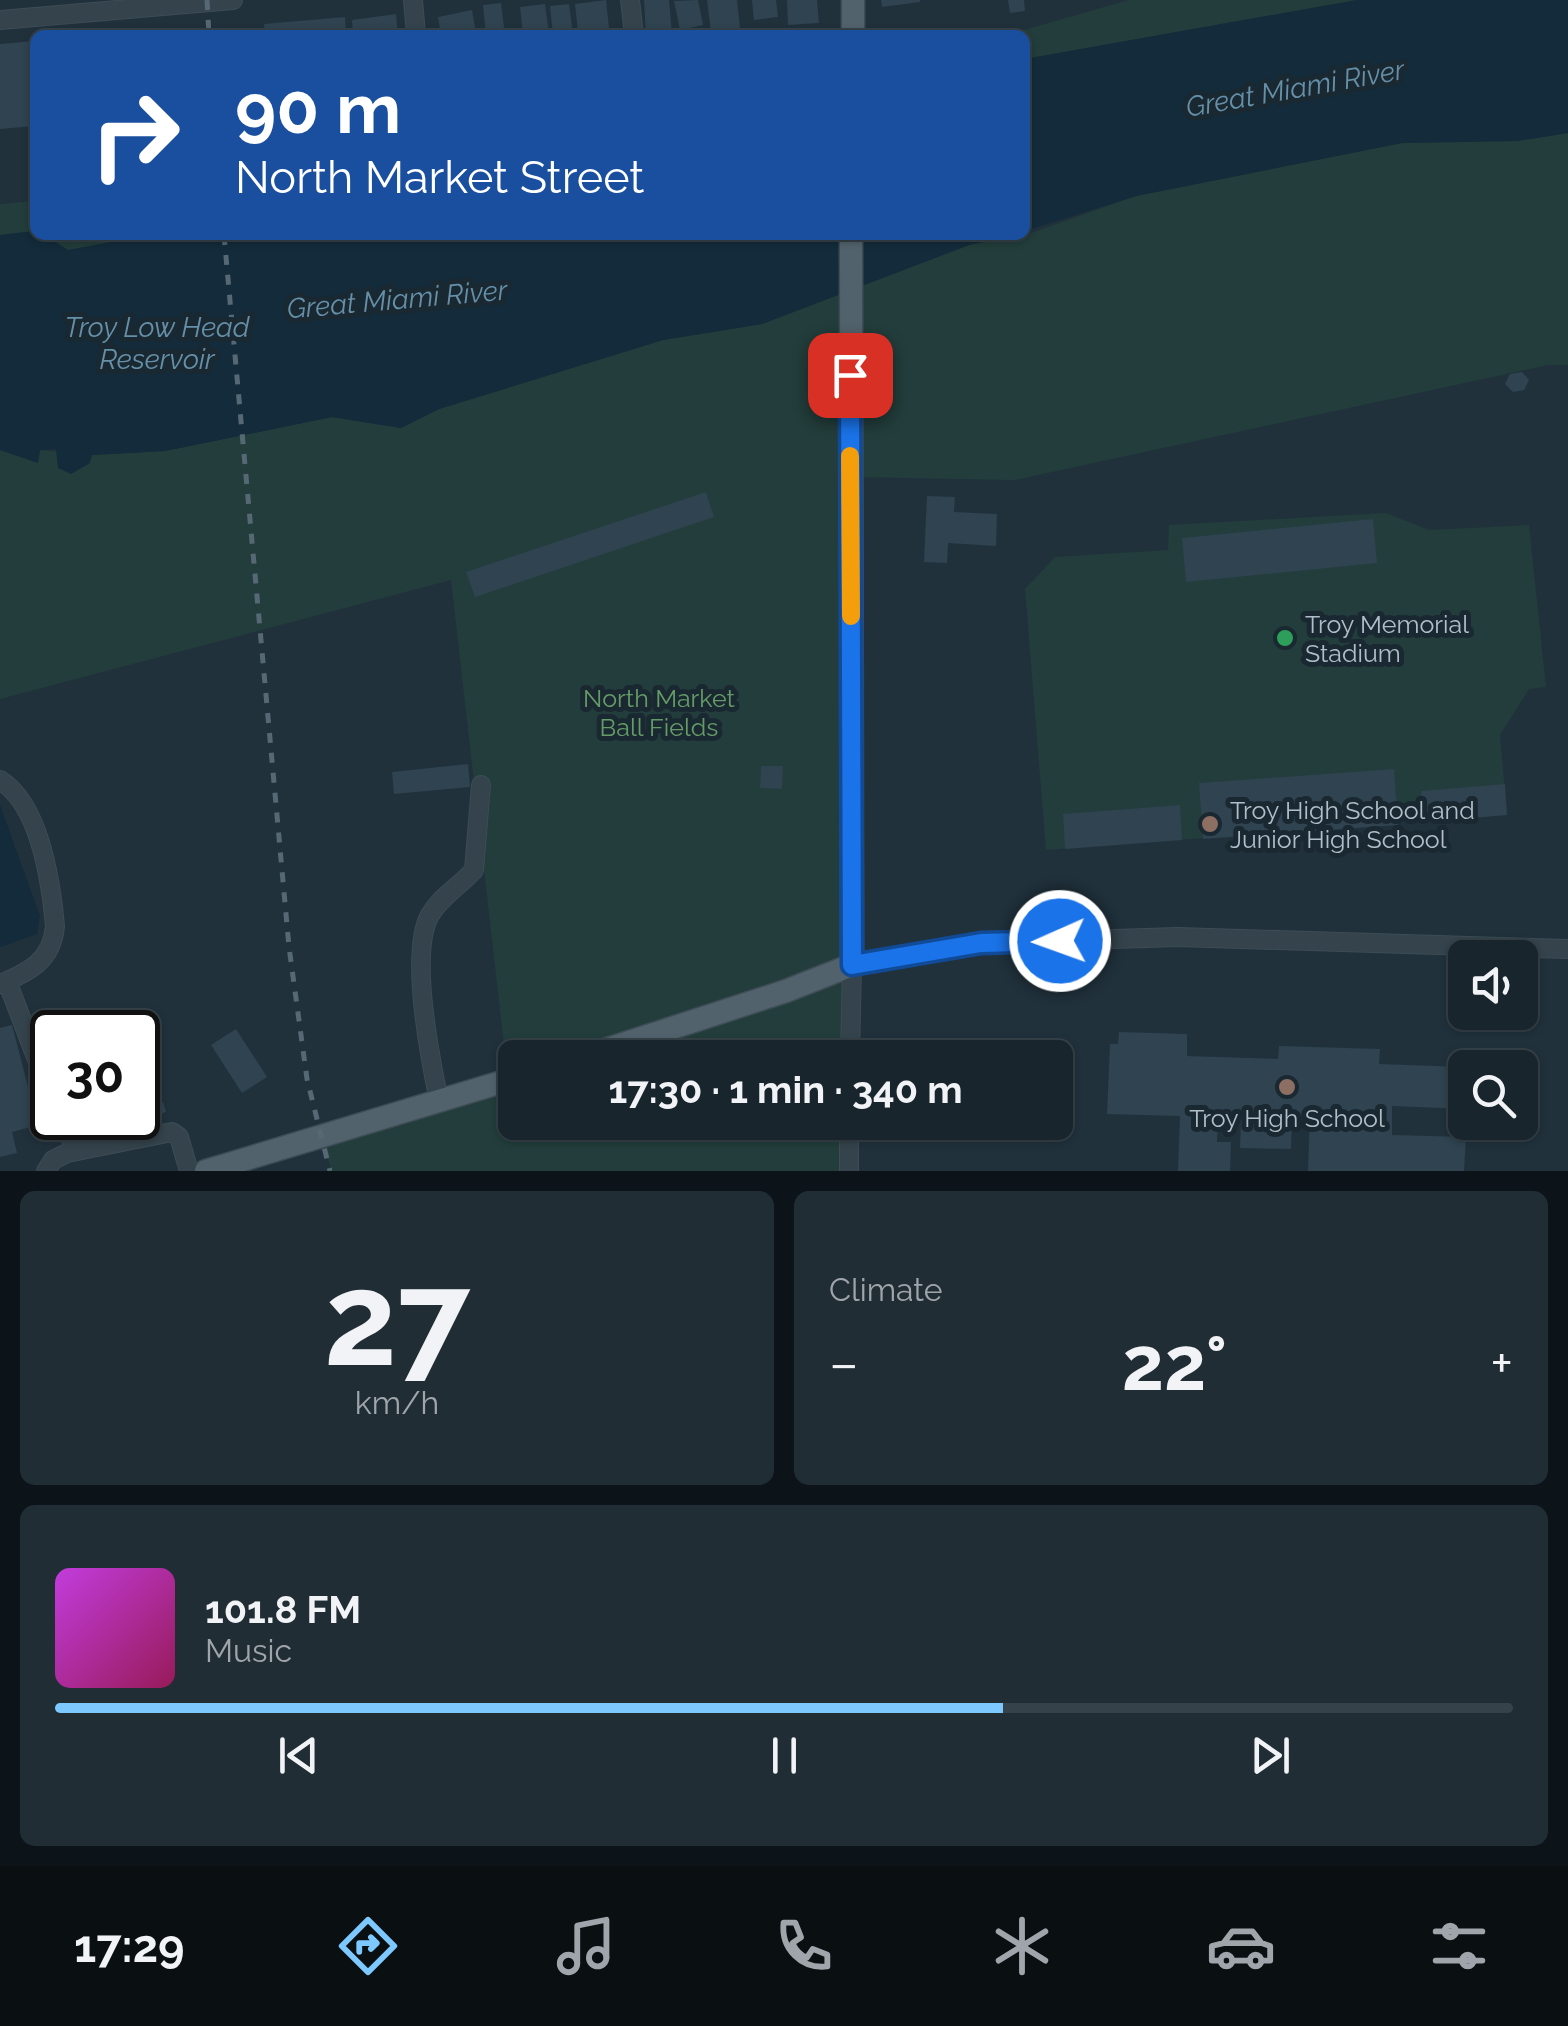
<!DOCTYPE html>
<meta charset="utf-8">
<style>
body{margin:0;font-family:Raleway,sans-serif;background:#212d35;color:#f1f3f6;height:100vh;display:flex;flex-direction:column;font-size:38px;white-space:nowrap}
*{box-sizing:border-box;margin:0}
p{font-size:32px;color:#9fa5aa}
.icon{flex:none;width:55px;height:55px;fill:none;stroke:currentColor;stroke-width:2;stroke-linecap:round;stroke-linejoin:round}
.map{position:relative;height:1171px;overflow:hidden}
.details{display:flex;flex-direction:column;gap:20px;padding:20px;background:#0d1419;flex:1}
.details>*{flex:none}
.banner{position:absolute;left:30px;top:30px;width:1000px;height:210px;border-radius:15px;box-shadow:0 2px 8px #0004,0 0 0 2px #364249;background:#1a4fa0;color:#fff;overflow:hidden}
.tools{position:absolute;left:1448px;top:940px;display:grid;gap:20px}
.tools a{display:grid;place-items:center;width:90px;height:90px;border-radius:15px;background:#18252d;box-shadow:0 2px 8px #0004,0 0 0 2px #364249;font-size:50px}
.speed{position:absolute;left:30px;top:1010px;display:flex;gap:20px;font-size:50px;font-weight:700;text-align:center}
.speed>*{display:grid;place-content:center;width:130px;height:130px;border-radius:50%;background:#18252d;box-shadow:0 2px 8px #0004,0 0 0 2px #364249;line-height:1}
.speed .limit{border:5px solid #111;border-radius:15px;background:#fff;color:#111}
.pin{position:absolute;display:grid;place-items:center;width:85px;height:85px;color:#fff;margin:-42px;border-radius:20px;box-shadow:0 5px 15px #0006}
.me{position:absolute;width:110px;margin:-55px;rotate:268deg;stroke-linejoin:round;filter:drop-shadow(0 0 8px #0008)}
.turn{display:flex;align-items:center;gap:35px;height:210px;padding:0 40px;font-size:45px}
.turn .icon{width:130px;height:130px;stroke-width:2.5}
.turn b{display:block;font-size:70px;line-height:85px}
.big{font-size:75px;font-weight:700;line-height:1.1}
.details .card{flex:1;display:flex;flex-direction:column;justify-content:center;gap:15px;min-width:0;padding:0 35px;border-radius:15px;background:#212d35}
.details .dial{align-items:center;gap:0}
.dial b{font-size:130px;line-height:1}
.song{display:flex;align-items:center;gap:30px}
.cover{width:120px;height:120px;border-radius:15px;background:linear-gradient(135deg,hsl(290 70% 55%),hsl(330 70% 35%))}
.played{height:10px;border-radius:5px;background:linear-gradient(90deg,#7dc8ff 65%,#364249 65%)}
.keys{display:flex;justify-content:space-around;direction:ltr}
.heat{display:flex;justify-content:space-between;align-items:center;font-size:55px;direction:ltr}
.details .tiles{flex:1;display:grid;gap:20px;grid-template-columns:1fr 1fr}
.card:last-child{grid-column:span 2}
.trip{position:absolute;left:498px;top:1040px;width:575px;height:100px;border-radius:15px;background:#18252d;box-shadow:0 2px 8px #0004,0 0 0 2px #364249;font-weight:700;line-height:100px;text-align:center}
.tabs{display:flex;height:160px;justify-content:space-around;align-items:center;background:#0a0f12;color:#9fa5aa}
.tabs .icon{width:70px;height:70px}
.tabs .current{color:#7dc8ff}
.tabs b{font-size:45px;color:#f1f3f6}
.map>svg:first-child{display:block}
.green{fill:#223d3b}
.water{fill:#132b3a}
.building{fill:#2f4350}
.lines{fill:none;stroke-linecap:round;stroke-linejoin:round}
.minor-casing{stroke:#3d4c55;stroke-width:20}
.major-casing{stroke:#3d4c55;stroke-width:25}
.minor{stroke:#34434c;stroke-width:18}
.major{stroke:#52626c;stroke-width:22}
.rail{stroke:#566874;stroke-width:5;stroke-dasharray:10 10;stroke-linecap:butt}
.route-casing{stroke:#114b97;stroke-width:25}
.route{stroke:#1a73e8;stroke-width:18}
.slow{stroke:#f59e0b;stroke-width:18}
.leisure-dot{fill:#2e9e5b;stroke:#1a2831;stroke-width:4}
.education-dot{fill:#8d6e63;stroke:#1a2831;stroke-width:4}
.labels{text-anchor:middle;stroke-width:10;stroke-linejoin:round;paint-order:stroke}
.poi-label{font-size:25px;fill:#afbec8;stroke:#1a2831;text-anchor:start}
.park-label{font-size:25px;fill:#649b67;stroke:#1a2831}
.water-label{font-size:28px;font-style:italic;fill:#6590aa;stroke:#1a2831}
</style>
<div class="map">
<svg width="1568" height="1171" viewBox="0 0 1568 1171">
<rect width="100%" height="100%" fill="#20313c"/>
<!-- green -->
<path class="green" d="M 1129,0 L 1357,0 L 1025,59 L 1025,35 L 1006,35 Z
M 1568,133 L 1568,365 L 1548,365 L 1015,480 L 850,477 L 850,1057 L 515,1058 L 515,1122 L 849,1123 L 849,1171 L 332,1171 L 321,1139 L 508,1080 L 451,580 L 0,699 L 0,450 L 37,462 L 40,450 L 91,455 L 165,451 L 332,417 L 401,428 L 439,409 L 663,340 L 762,324 L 969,245 L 1025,235 L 1136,196 L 1402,143 L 1517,141 Z
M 35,201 L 35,231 L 0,235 L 0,204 Z
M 46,235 L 150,235 L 68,250 Z
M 1386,513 L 1429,530 L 1529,525 L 1546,687 L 1529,689 L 1500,735 L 1507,815 L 1046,850 L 1025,589 L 1055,557 L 1168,550 L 1169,525 Z"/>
<!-- water -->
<path class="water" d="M 1357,0 L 1568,0 L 1568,133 L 1517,141 L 1402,143 L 1136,196 L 1025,231 L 1025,59 Z
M 35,231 L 68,250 L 150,235 L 1010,235 L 969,245 L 762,324 L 663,340 L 439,409 L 401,428 L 332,417 L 165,451 L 92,455 L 90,463 L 71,474 L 58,468 L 56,449 L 40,450 L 38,463 L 0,450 L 0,235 Z
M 0,805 L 40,916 L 37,934 L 0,947 Z"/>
<!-- building -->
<path class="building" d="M 606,0 L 609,28 L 578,32 L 575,4 Z
M 644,0 L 669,0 L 672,35 L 646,35 Z
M 698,0 L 703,25 L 680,30 L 674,1 Z
M 707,0 L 737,0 L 740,28 L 711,32 Z
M 752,0 L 776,0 L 778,17 L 754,20 Z
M 787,0 L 817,0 L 819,23 L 788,25 Z
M 881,0 L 920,0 L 920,2 L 882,7 Z
M 1008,0 L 1024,0 L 1025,11 L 1010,13 Z
M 501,3 L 505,35 L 486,35 L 483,5 Z
M 545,4 L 549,34 L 523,35 L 520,7 Z
M 569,4 L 573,35 L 553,35 L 550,6 Z
M 472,10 L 476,33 L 441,35 L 438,17 Z
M 396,14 L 398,35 L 353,35 L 352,20 Z
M 345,17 L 346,35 L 265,35 L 264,24 Z
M 178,28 L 178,35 L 131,35 L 131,32 Z
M 35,41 L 35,126 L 0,129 L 0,44 Z
M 1522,372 L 1529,380 L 1524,390 L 1513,392 L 1505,384 L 1510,374 Z
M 706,492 L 714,517 L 475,597 L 466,572 Z
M 927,496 L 955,497 L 954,512 L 997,514 L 996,546 L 948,543 L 947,563 L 924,562 Z
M 1373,519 L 1377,563 L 1186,582 L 1182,538 Z
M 468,764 L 470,787 L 394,794 L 392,772 Z
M 761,766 L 783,766 L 782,789 L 760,788 Z
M 1394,769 L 1398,825 L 1203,839 L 1199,783 Z
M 1505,784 L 1507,815 L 1424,822 L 1421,791 Z
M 1180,805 L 1182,840 L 1065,849 L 1063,814 Z
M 12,1025 L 38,1125 L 12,1132 L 17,1153 L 0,1157 L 0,1028 Z
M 236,1029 L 267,1077 L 242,1093 L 211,1045 Z
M 1119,1032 L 1187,1034 L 1187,1056 L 1278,1059 L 1279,1046 L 1380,1049 L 1379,1064 L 1465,1067 L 1465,1109 L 1392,1106 L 1392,1135 L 1466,1137 L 1464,1171 L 1308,1171 L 1310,1116 L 1292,1116 L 1291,1149 L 1240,1148 L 1241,1121 L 1218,1121 L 1217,1142 L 1231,1142 L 1230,1171 L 1178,1171 L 1180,1116 L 1107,1114 L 1110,1044 L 1118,1044 Z
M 1468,1048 L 1520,1049 L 1519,1068 L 1467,1068 Z
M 163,1102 L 166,1112 L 152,1117 L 149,1107 Z"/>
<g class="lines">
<!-- minor casing -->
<g class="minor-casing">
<path id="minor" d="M 413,0 L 416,35
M 630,0 L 634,35
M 0,20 L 233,0
M 0,780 C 40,805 51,882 55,926 C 52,961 29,972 0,984
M 7,981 L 52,1099
M 850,1058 L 852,965 L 981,943 L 1178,937 L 1568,949
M 439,1101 C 430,1058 409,952 430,915 C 441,896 460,886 474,870 L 481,785
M 60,1118 L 77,1151
M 46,1171 L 53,1160 L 67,1153 L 172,1132 L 179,1137 L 189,1171
M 849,1171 L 849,1122"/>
</g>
<!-- major casing -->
<g class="major-casing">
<path id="major" d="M 853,35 L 853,0
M 580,1058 L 786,991 L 852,965 L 851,235
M 206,1171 L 515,1078"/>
</g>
<!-- minor -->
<use href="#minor" class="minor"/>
<!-- major -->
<use href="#major" class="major"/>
<!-- rail -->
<path class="rail" d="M 207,0 L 209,35
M 224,235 L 289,947 L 307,1079 L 330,1171"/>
</g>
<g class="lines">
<!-- route casing -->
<g class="route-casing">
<path id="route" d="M 850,375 L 852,965 L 981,943 L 1060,941"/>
</g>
<!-- route -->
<use href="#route" class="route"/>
<!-- slow -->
<path class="slow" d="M 850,456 L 851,616"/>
</g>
<!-- markers -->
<circle class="leisure-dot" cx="1285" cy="638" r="10"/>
<g class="education-dot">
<circle cx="1210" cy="824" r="10"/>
<circle cx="1287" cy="1087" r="10"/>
</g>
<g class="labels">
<!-- poi labels -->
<g class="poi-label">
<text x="1305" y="633">Troy Memorial<tspan x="1305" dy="29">Stadium</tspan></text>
<text x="1230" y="819">Troy High School and<tspan x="1230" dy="29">Junior High School</tspan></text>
<text x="1287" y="1127" text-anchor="middle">Troy High School</text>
</g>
<!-- park labels -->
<g class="park-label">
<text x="659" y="707">North Market<tspan x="659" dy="29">Ball Fields</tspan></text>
</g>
<!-- water labels -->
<g class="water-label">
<text transform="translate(1295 88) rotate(-10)" y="10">Great Miami River</text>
<text transform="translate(397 299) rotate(-5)" y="10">Great Miami River</text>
<text x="157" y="337">Troy Low Head<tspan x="157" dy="32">Reservoir</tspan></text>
</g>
</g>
</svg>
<div class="tools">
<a><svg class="icon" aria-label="sound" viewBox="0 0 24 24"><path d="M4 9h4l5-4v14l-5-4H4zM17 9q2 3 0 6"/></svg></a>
<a><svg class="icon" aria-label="search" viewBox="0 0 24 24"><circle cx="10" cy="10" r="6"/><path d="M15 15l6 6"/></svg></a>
</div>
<div class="speed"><div class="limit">30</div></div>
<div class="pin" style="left:850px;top:375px;background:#d93025"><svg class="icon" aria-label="arrive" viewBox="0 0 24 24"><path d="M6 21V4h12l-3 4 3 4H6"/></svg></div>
<svg class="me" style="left:1060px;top:941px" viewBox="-20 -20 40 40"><circle r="17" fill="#1a73e8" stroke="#fff" stroke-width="3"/><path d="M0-11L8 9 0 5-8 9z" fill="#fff"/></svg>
<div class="trip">17:30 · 1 min · 340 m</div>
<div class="banner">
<div class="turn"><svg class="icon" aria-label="right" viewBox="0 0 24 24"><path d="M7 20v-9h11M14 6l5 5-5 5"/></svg><div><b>90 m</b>North Market Street</div></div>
</div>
</div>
<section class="details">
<div class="tiles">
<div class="card dial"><b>27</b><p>km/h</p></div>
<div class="card"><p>Climate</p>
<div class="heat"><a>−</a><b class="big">22°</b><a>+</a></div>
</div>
<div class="card">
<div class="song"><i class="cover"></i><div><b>101.8 FM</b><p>Music</p></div></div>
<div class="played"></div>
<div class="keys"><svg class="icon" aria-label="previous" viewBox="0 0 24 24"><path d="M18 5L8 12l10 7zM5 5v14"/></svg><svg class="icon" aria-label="pause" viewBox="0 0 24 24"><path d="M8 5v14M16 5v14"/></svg><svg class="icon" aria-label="next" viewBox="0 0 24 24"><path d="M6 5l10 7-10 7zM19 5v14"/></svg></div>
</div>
</div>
</section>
<nav class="tabs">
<b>17:29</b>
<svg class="icon current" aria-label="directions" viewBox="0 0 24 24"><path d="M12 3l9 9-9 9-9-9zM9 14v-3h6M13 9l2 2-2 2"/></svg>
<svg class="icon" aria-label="music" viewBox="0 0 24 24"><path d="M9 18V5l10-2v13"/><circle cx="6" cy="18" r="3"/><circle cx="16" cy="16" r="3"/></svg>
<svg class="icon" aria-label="phone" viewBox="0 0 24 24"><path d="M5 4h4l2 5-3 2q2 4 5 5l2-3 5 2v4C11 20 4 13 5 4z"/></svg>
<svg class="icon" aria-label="climate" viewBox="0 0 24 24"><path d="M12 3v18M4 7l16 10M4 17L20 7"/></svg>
<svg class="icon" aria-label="car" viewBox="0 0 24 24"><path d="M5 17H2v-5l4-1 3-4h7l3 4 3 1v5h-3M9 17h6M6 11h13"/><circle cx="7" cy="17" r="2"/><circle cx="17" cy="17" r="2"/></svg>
<svg class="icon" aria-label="filters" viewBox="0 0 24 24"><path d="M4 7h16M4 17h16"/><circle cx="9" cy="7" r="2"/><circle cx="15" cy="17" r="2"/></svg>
</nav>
